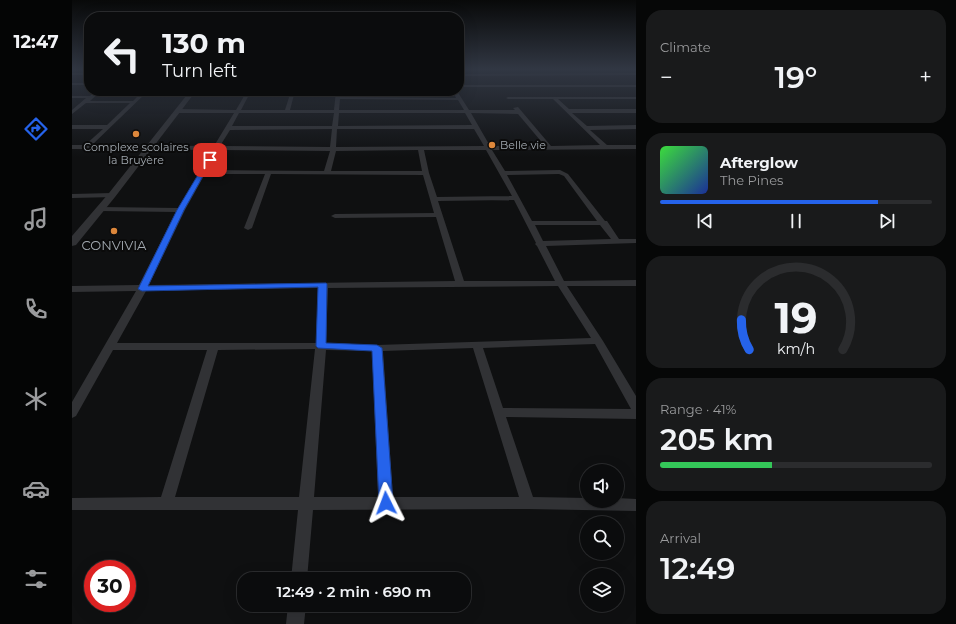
<!DOCTYPE html>
<meta charset="utf-8">
<style>
body{margin:0;font-family:Montserrat,sans-serif;background:#191a1b;color:#f1f3f6;height:100vh;display:flex;flex-direction:column;font-size:15px;white-space:nowrap}
*{box-sizing:border-box;margin:0}
p{font-size:13px;color:#9a9b9d}
.icon{flex:none;width:22px;height:22px;fill:none;stroke:currentColor;stroke-width:2;stroke-linecap:round;stroke-linejoin:round}
.map{position:relative;flex:1;overflow:hidden}
.sheet{display:flex;flex-direction:column;gap:10px;padding:10px;background:#060707;width:320px}
.sheet>*{flex:none}
.top-card{position:absolute;left:12px;top:12px;width:380px;height:84px;border-radius:16px;box-shadow:0 4px 16px #0002,0 0 0 1px #2b2c2e;background:#0b0c0d;color:#f1f3f6;overflow:hidden}
.controls{position:absolute;left:508px;top:464px;display:grid;gap:8px}
.controls a{display:grid;place-items:center;width:44px;height:44px;border-radius:50%;background:#0b0c0d;box-shadow:0 4px 16px #0002,0 0 0 1px #2b2c2e;font-size:20px}
.speed{position:absolute;left:12px;top:560px;display:flex;gap:8px;font-size:20px;font-weight:700;text-align:center}
.speed>*{display:grid;place-content:center;width:52px;height:52px;border-radius:50%;background:#0b0c0d;box-shadow:0 4px 16px #0002,0 0 0 1px #2b2c2e;line-height:1}
.speed .limit{border:6px solid #d22;background:#fff;color:#111}
.pin{position:absolute;display:grid;place-items:center;width:34px;height:34px;color:#fff;margin:-17px;border-radius:8px;box-shadow:0 2px 6px #0006}
.me{position:absolute;width:44px;margin:-22px;rotate:357deg;stroke-linejoin:round;filter:drop-shadow(0 0 3px #0008)}
.turn{display:flex;align-items:center;gap:14px;height:84px;padding:0 12px;font-size:18px}
.turn .icon{width:52px;height:52px;stroke-width:2.5}
.turn b{display:block;font-size:28px;line-height:34px}
.big{font-size:30px;font-weight:600;line-height:1.1}
.sheet .widget{flex:1;display:flex;flex-direction:column;justify-content:center;gap:6px;min-width:0;padding:0 14px;border-radius:16px;background:#191a1b}
.sheet .dial{align-items:center;gap:0}
.dial svg{height:104px;overflow:visible;fill:none;stroke:#2b2c2e;stroke-width:7;stroke-linecap:round;text-anchor:middle}
.dial text{fill:#f1f3f6;stroke:none}
.song{display:flex;align-items:center;gap:12px}
.cover{width:48px;height:48px;border-radius:6px;background:linear-gradient(135deg,hsl(120 70% 55%),hsl(230 70% 35%))}
.played{height:4px;border-radius:2px;background:linear-gradient(90deg,#2563eb 80%,#2b2c2e 80%)}
.keys{display:flex;justify-content:space-around;direction:ltr}
.heat{display:flex;justify-content:space-between;align-items:center;font-size:22px;direction:ltr}
.charge{height:6px;border-radius:3px;background:linear-gradient(90deg,#34c759 41%,#2b2c2e 0)}
.trip{position:absolute;left:165px;top:572px;width:234px;height:40px;border-radius:16px;background:#0b0c0d;box-shadow:0 4px 16px #0002,0 0 0 1px #2b2c2e;font-weight:600;line-height:40px;text-align:center}
main{display:flex;flex:1;min-height:0}
.tab-bar{display:flex;flex-direction:column;width:72px;justify-content:space-around;align-items:center;background:#040505;color:#9a9b9d}
.tab-bar .icon{width:28px;height:28px}
.tab-bar .current{color:#2563eb}
.tab-bar b{font-size:18px;color:#f1f3f6}
.map>svg:first-child{display:block}
.lines{fill:none;stroke-linecap:round;stroke-linejoin:round}
.minor{fill:#313235;fill-rule:evenodd}
.tertiary{fill:#313235;fill-rule:evenodd}
.route{fill:#2563eb;stroke:#184099}
.poi-dot{fill:#dd873b;stroke:#0b0b0b;stroke-width:1.5}
.labels{text-anchor:middle;stroke-width:4;stroke-linejoin:round;paint-order:stroke}
.far-poi-label{font-size:11px;fill:#a2a9b0;stroke:#0b0b0b;text-anchor:start}
.poi-label{font-size:13px;fill:#a2a9b0;stroke:#0b0b0b}
</style>
<main>
<nav class="tab-bar">
<b>12:47</b>
<svg class="icon current" aria-label="directions" viewBox="0 0 24 24"><path d="M12 3l9 9-9 9-9-9zM9 14v-3h6M13 9l2 2-2 2"/></svg>
<svg class="icon" aria-label="music" viewBox="0 0 24 24"><path d="M9 18V5l10-2v13"/><circle cx="6" cy="18" r="3"/><circle cx="16" cy="16" r="3"/></svg>
<svg class="icon" aria-label="phone" viewBox="0 0 24 24"><path d="M5 4h4l2 5-3 2q2 4 5 5l2-3 5 2v4C11 20 4 13 5 4z"/></svg>
<svg class="icon" aria-label="climate" viewBox="0 0 24 24"><path d="M12 3v18M4 7l16 10M4 17L20 7"/></svg>
<svg class="icon" aria-label="car" viewBox="0 0 24 24"><path d="M5 17H2v-5l4-1 3-4h7l3 4 3 1v5h-3M9 17h6M6 11h13"/><circle cx="7" cy="17" r="2"/><circle cx="17" cy="17" r="2"/></svg>
<svg class="icon" aria-label="filters" viewBox="0 0 24 24"><path d="M4 7h16M4 17h16"/><circle cx="9" cy="7" r="2"/><circle cx="15" cy="17" r="2"/></svg>
</nav>
<div class="map">
<svg width="564" height="624" viewBox="0 0 564 624">
<rect width="100%" height="100%" fill="#0f1011"/>
<g class="lines">
<!-- minor -->
<path class="minor" d="M 0,73 L 17,73 L 17,75 L 0,75 Z
M 564,73 L 564,75 L 387,76 L 387,74 Z
M 0,83 L 17,83 L 17,85 L 0,85 Z
M 387,85 L 564,85 L 564,87 L 387,87 Z
M 24,91 L 29,91 L 18,101 L 61,101 L 71,91 L 76,91 L 20,145 L 142,146 L 162,113 L 106,113 L 103,111 L 106,109 L 164,110 L 175,91 L 179,91 L 169,110 L 213,110 L 219,91 L 223,91 L 218,110 L 262,110 L 264,91 L 268,91 L 268,97 L 384,98 L 381,91 L 385,91 L 397,110 L 443,110 L 441,108 L 446,107 L 479,146 L 528,145 L 481,99 L 436,99 L 434,98 L 436,97 L 564,97 L 564,99 L 486,99 L 497,109 L 564,109 L 564,113 L 500,113 L 515,126 L 564,125 L 564,129 L 518,130 L 535,145 L 564,145 L 564,149 L 420,150 L 433,171 L 488,170 L 496,174 L 533,221 L 535,221 L 547,239 L 564,239 L 564,243 L 474,246 L 492,281 L 564,280 L 564,286 L 495,286 L 531,341 L 564,396 L 564,419 L 434,417 L 461,497 L 515,498 L 515,501 L 545,501 L 545,498 L 564,499 L 564,511 L 456,509 L 241,510 L 235,579 L 219,579 L 226,510 L 0,510 L 0,498 L 89,497 L 135,350 L 41,350 L 4,416 L 0,418 L 0,402 L 64,291 L 0,292 L 0,286 L 67,285 L 104,212 L 28,211 L 24,209 L 28,207 L 107,208 L 140,150 L 0,149 L 0,145 L 13,145 L 31,129 L 0,129 L 0,125 L 35,125 L 58,103 L 14,103 L 0,114 L 0,110 L 14,98 L 0,98 L 0,96 L 18,96 ZM 268,99 L 386,100 L 392,110 L 267,110 ZM 167,113 L 262,113 L 260,126 L 160,126 ZM 267,113 L 393,113 L 400,125 L 266,126 ZM 399,113 L 446,114 L 473,146 L 418,146 ZM 260,129 L 258,147 L 148,146 L 158,130 ZM 265,129 L 402,129 L 412,146 L 264,147 ZM 146,150 L 258,151 L 252,171 L 135,170 ZM 346,150 L 350,171 L 259,171 L 264,151 ZM 352,150 L 414,150 L 440,196 L 365,197 L 357,173 ZM 133,174 L 193,174 L 172,228 L 176,230 L 180,228 L 199,174 L 351,175 L 362,213 L 263,214 L 259,216 L 263,218 L 364,217 L 383,281 L 77,285 L 113,210 ZM 487,174 L 492,176 L 525,221 L 460,221 L 435,175 ZM 442,200 L 464,243 L 463,244 L 465,246 L 483,281 L 392,281 L 366,201 ZM 463,225 L 528,225 L 539,239 L 471,241 ZM 486,286 L 519,338 L 305,345 L 254,343 L 256,288 ZM 246,288 L 244,343 L 45,343 L 74,291 ZM 523,344 L 559,409 L 431,408 L 411,348 ZM 401,348 L 447,497 L 321,497 L 311,351 ZM 243,349 L 227,497 L 103,497 L 146,350 ZM 254,350 L 300,351 L 306,497 L 242,497 Z
M 40,193 L 43,193 L 43,197 L 0,198 L 0,194 Z
M 216,605 L 234,605 L 232,624 L 214,624 Z"/>
<!-- tertiary -->
<path class="tertiary" d="M 118,91 L 124,91 L 43,197 L 4,245 L 0,246 L 0,236 L 37,193 Z"/>
</g>
<!-- sky -->
<linearGradient id="sky" x2="0" y2="1"><stop stop-color="#080909"/><stop offset="0.44" stop-color="#313743"/><stop offset="1" stop-color="#313743" stop-opacity="0"/></linearGradient>
<rect width="564" height="157" fill="url(#sky)"/>
<!-- route -->
<path class="route" d="M 136,158 L 140,160 L 112,210 L 76,286 L 254,283 L 255,284 L 254,343 L 305,345 L 310,348 L 321,503 L 319,507 L 314,509 L 309,507 L 307,503 L 300,351 L 246,348 L 244,346 L 246,287 L 70,291 L 66,289 L 105,210 Z"/>
<!-- markers -->
<g class="poi-dot">
<circle cx="64" cy="134" r="4"/>
<circle cx="420" cy="145" r="4"/>
<circle cx="42" cy="231" r="4"/>
</g>
<g class="labels">
<!-- far-poi labels -->
<g class="far-poi-label">
<text x="428" y="149">Belle vie</text>
<text x="64" y="151" text-anchor="middle">Complexe scolaires<tspan x="64" dy="13">la Bruyère</tspan></text>
</g>
<!-- poi labels -->
<g class="poi-label">
<text x="42" y="250">CONVIVIA</text>
</g>
</g>
</svg>
<div class="controls">
<a><svg class="icon" aria-label="sound" viewBox="0 0 24 24"><path d="M4 9h4l5-4v14l-5-4H4zM17 9q2 3 0 6"/></svg></a>
<a><svg class="icon" aria-label="search" viewBox="0 0 24 24"><circle cx="10" cy="10" r="6"/><path d="M15 15l6 6"/></svg></a>
<a><svg class="icon" aria-label="layers" viewBox="0 0 24 24"><path d="M12 4l9 5-9 5-9-5zM3 14l9 5 9-5"/></svg></a>
</div>
<div class="speed"><div class="limit">30</div></div>
<div class="pin" style="left:138px;top:160px;background:#d93025"><svg class="icon" aria-label="arrive" viewBox="0 0 24 24"><path d="M6 21V4h12l-3 4 3 4H6"/></svg></div>
<svg class="me" style="left:314px;top:503px" viewBox="-20 -20 40 40"><path d="M0-17L14 15 0 8-14 15z" fill="#2563eb" stroke="#fff" stroke-width="4"/></svg>
<div class="trip">12:49 · 2 min · 690 m</div>
<div class="top-card">
<div class="turn"><svg class="icon" aria-label="left" viewBox="0 0 24 24"><path d="M17 20v-9H6M10 6l-5 5 5 5"/></svg><div><b>130 m</b>Turn left</div></div>
</div>
</div>
<section class="sheet">
<div class="widget"><p>Climate</p>
<div class="heat"><a>−</a><b class="big">19°</b><a>+</a></div>
</div>
<div class="widget">
<div class="song"><i class="cover"></i><div><b>Afterglow</b><p>The Pines</p></div></div>
<div class="played"></div>
<div class="keys"><svg class="icon" aria-label="previous" viewBox="0 0 24 24"><path d="M18 5L8 12l10 7zM5 5v14"/></svg><svg class="icon" aria-label="pause" viewBox="0 0 24 24"><path d="M8 5v14M16 5v14"/></svg><svg class="icon" aria-label="next" viewBox="0 0 24 24"><path d="M6 5l10 7-10 7zM19 5v14"/></svg></div>
</div>
<div class="widget dial"><svg viewBox="0 0 100 80">
<path d="M14 69A42 42 0 1 1 86 69"/>
<path d="M14 69A42 42 0 0 1 8 46" stroke="#2563eb"/>
<text x="50" y="56" font-size="32" font-weight="700">19</text>
<text x="50" y="72" font-size="11">km/h</text>
</svg></div>
<div class="widget"><p>Range · 41%</p><b class="big">205 km</b><div class="charge"></div></div>
<div class="widget"><p>Arrival</p><b class="big">12:49</b></div>
</section>
</main>
